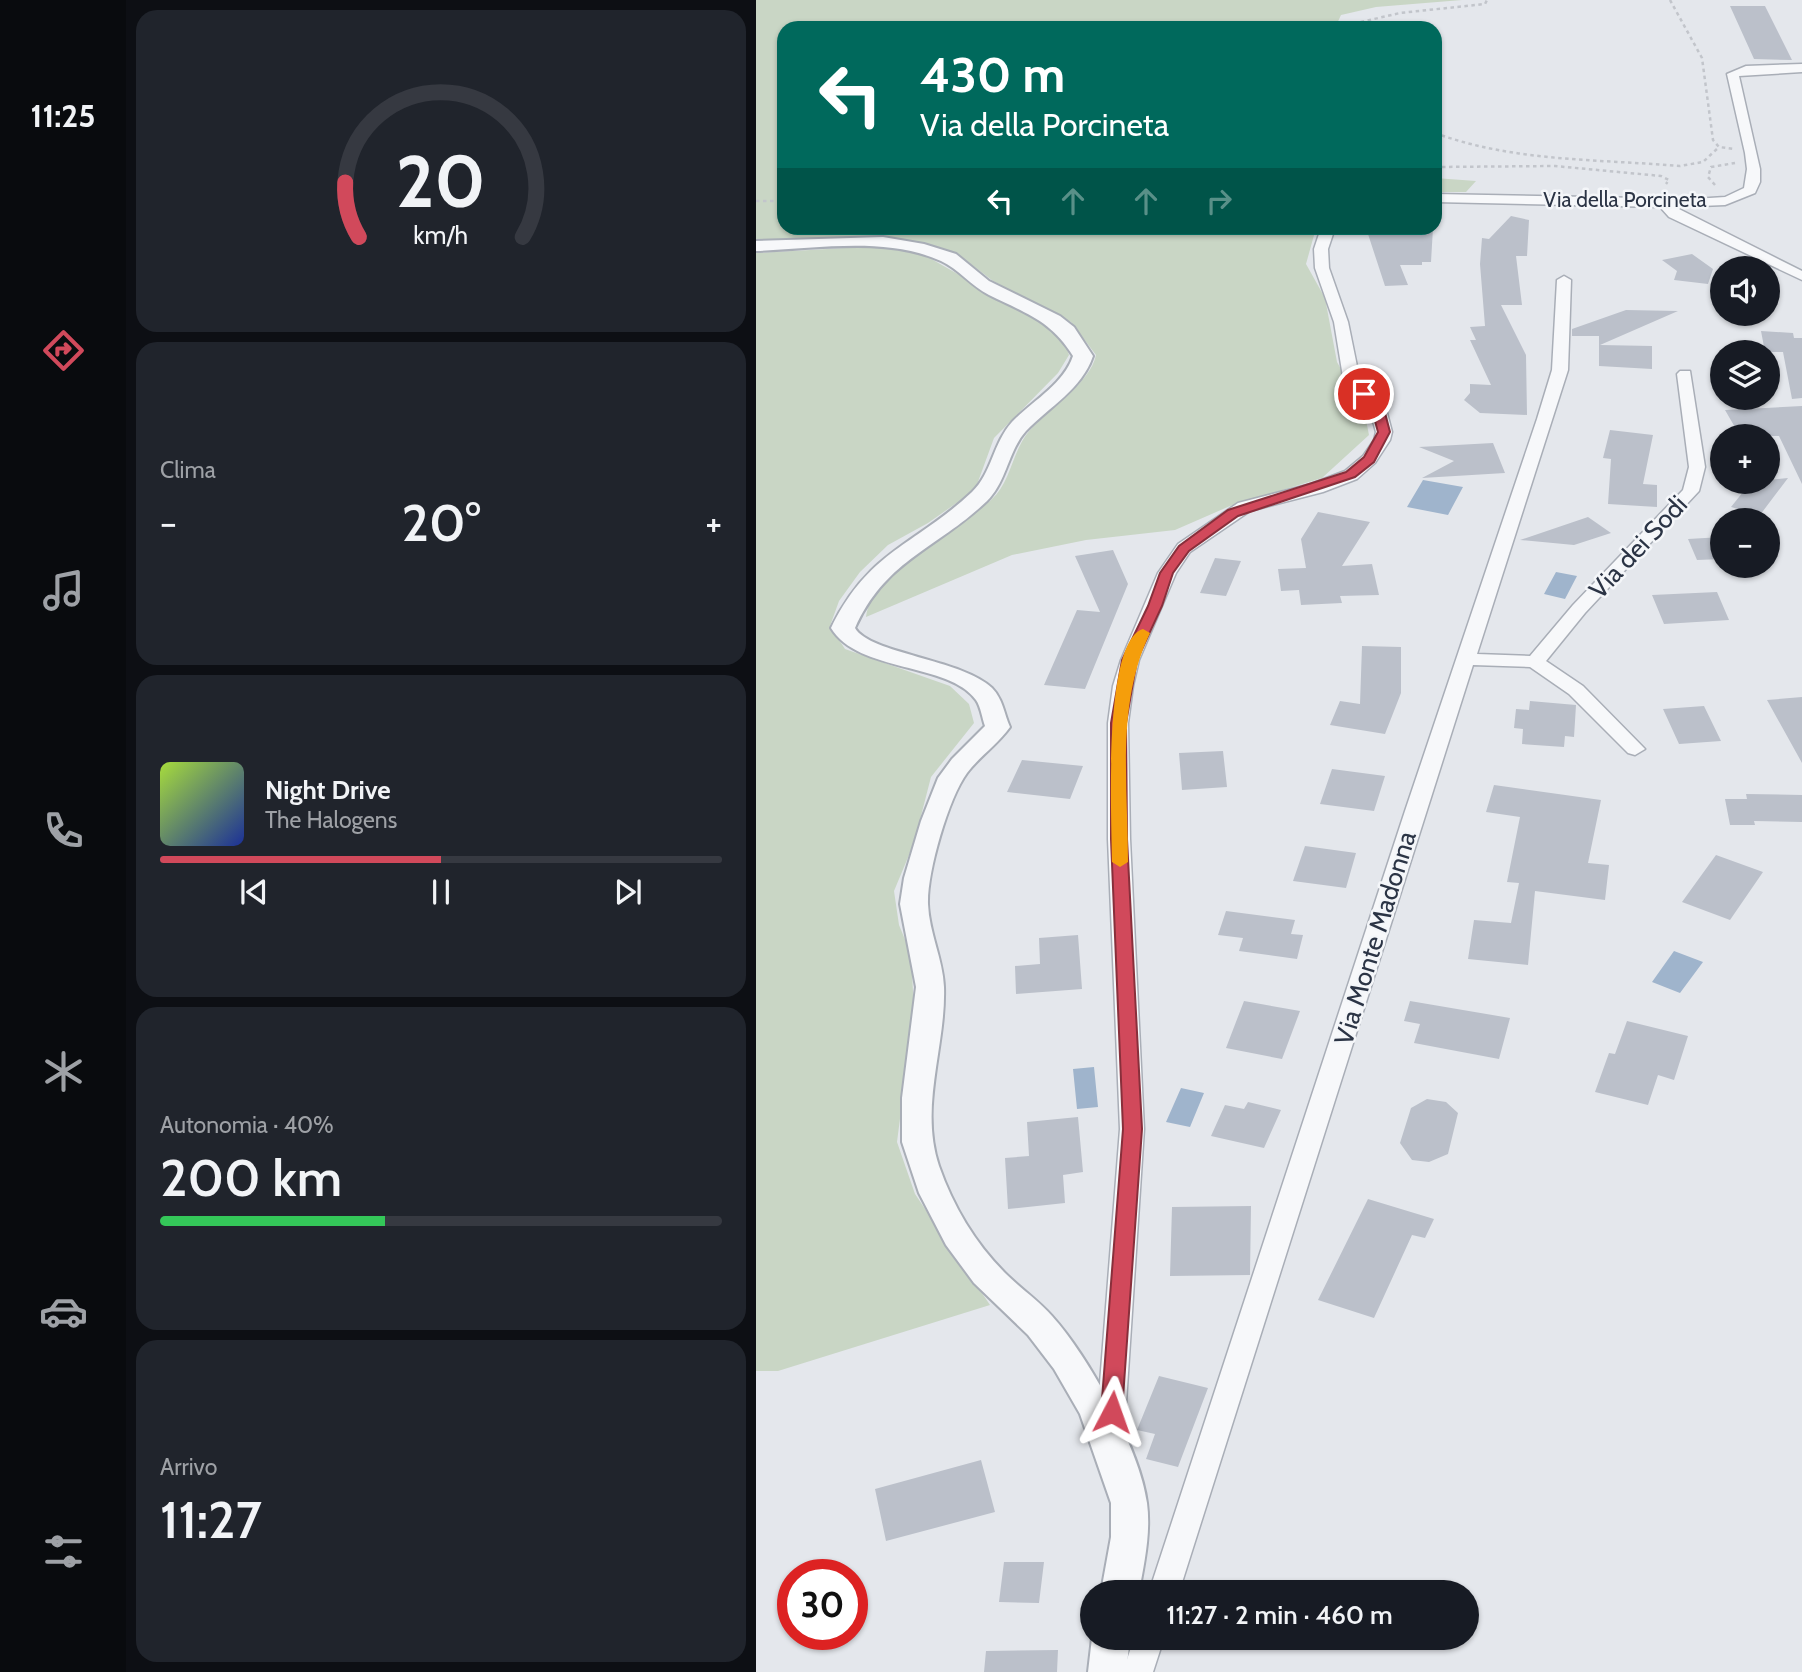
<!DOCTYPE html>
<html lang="it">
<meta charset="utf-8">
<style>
body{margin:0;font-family:Cabin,sans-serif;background:#20242c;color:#f1f3f6;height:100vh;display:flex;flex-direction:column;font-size:26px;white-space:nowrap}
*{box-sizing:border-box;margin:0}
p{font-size:23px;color:#9ea1a6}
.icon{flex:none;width:38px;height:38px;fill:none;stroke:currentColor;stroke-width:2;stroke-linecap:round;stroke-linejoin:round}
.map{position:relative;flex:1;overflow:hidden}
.panel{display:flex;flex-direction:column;gap:10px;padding:10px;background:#0d0f14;width:630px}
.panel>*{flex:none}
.hud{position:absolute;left:21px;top:21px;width:665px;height:214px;border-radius:21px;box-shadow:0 2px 5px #0004;background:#00695c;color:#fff;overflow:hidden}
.fabs{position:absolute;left:954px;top:256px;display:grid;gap:14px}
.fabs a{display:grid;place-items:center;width:70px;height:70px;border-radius:50%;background:#171b24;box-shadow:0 2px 5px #0004;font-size:35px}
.speed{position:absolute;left:21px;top:1559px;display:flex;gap:14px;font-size:35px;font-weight:700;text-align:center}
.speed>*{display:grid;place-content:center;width:91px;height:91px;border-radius:50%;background:#171b24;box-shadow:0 2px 5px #0004;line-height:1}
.speed .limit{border:10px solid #d22;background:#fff;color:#111}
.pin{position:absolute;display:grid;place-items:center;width:60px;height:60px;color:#fff;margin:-30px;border:4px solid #fff;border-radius:50%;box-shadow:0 2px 7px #0007}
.me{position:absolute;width:77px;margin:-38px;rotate:4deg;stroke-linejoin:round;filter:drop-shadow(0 0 5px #0008)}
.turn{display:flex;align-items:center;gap:24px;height:147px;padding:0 28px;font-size:32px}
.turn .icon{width:91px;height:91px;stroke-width:2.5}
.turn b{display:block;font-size:49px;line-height:60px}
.lanes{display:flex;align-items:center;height:66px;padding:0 28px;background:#0003;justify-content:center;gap:35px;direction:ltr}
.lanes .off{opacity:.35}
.big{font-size:52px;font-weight:600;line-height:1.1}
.panel .widget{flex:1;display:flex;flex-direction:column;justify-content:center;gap:10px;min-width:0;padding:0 24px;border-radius:21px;background:#20242c}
.panel .dial{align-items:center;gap:0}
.dial svg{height:182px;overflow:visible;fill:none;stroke:#363941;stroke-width:7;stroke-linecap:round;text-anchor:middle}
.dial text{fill:#f1f3f6;stroke:none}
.song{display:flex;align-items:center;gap:21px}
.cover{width:84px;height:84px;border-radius:10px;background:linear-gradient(135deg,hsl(80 70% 55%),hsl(230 70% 35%))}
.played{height:7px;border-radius:4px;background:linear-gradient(90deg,#d1495b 50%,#363941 50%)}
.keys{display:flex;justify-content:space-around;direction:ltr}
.heat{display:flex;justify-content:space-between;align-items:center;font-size:38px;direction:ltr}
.charge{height:10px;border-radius:5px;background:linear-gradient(90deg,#34c759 40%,#363941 0)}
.trip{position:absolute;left:324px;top:1580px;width:399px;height:70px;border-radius:35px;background:#171b24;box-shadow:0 2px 5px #0004;font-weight:600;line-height:70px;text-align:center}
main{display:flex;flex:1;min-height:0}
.tab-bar{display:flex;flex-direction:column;width:126px;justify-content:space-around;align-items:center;background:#090b0e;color:#9ea1a6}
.tab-bar .icon{width:49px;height:49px}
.tab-bar .current{color:#d1495b}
.tab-bar b{font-size:32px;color:#f1f3f6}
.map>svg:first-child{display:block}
.green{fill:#c9d6c5}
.water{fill:#9fb4cc}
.building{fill:#bbc0ca}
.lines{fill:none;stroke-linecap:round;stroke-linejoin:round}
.minor-casing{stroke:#a9aeb7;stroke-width:3}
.tertiary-casing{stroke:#a9aeb7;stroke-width:4}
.path{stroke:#c2c5cb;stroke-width:2.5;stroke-dasharray:3.5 3.5;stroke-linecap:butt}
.minor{fill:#f7f8fa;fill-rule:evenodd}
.tertiary{fill:#f7f8fa;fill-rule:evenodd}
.route{fill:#d1495b;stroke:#882f3b;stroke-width:2}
.slow{fill:#f59e0b}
.labels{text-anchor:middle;stroke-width:5;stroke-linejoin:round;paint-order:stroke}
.far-street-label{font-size:21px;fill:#2b3445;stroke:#f4f6f9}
.street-label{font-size:26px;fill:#2b3445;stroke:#f4f6f9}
</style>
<main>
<nav class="tab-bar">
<b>11:25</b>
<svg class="icon current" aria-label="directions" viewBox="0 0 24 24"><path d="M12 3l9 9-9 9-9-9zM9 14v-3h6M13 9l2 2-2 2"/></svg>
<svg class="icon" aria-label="music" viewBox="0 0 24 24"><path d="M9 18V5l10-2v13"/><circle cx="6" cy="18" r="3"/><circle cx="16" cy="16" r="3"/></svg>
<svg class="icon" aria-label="phone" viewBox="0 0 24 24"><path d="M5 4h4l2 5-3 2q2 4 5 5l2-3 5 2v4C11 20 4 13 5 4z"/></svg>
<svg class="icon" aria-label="climate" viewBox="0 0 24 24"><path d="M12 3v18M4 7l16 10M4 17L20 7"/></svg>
<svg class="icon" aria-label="car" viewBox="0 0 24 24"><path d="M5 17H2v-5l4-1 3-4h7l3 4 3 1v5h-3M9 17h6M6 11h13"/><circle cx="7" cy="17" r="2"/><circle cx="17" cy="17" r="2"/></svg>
<svg class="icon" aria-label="filters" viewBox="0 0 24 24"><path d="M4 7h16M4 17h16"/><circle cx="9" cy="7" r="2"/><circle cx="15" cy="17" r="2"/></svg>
</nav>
<section class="panel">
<div class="widget dial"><svg viewBox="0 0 100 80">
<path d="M14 69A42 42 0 1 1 86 69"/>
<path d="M14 69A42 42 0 0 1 8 45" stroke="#d1495b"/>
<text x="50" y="56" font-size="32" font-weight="700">20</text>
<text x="50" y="72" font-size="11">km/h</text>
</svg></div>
<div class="widget"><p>Clima</p>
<div class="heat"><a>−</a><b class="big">20°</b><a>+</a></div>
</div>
<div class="widget">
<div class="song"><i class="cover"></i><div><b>Night Drive</b><p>The Halogens</p></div></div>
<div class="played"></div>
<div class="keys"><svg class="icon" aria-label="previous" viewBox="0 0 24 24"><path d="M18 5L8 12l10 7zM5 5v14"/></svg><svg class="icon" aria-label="pause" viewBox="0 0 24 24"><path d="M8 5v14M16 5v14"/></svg><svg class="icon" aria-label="next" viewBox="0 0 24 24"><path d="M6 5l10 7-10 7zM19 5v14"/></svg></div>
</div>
<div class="widget"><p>Autonomia · 40%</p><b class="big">200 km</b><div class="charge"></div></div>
<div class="widget"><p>Arrivo</p><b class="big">11:27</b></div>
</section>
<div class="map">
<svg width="1046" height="1672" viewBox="0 0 1046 1672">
<rect width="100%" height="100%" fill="#e4e7ec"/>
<!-- green -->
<path class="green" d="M 0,0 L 706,0 L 620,7 L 585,15 L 579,28 L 28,28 L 28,228 L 560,228 L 550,264 L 569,298 L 581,362 L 608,410 L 613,435 L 566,478 L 474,506 L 419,530 L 330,540 L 256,555 L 110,617 C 119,564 198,533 235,500 C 256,481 256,450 274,430 C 292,410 335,382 340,355 L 315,322 L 237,281 L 203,255 L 176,245 L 129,238 L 0,242 Z
M 679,178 L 720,181 L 710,192 L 679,192 Z
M 106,247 L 141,247 L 163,252 L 290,324 L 307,338 L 313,355 L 302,373 L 238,438 L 219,490 L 172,523 L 132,545 L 104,572 L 83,601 L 74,626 L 89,649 L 194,686 L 213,704 L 218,723 L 175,777 L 158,843 L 138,891 L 143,925 L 155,954 L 158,1010 L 141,1142 L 159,1194 L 234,1305 L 22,1371 L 0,1371 L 0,253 Z"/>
<!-- water -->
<path class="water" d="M 667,480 L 707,487 L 692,515 L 651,507 Z
M 800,572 L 821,576 L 809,599 L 788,594 Z
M 918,951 L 947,962 L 924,993 L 896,982 Z
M 338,1067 L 342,1107 L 321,1109 L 317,1069 Z
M 425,1088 L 448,1093 L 434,1127 L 410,1122 Z"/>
<!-- building -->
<path class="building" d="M 974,6 L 1009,6 L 1036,60 L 998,59 Z
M 755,216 L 773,220 L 771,256 L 760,256 L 766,305 L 745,305 L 770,355 L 771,415 L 724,413 L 708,400 L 714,393 L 714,384 L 735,385 L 714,340 L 720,340 L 714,327 L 729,326 L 724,264 L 726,238 L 733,239 Z
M 610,228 L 677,228 L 675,262 L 666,262 L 666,265 L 644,265 L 652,285 L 629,286 Z
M 936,254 L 957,269 L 952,284 L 918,280 L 921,271 L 906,260 Z
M 870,310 L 922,311 L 844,345 L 896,346 L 896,369 L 843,366 L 843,336 L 816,336 L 816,329 Z
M 1005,331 L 1037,333 L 1038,338 L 1046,338 L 1046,398 L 1036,399 L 1027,352 L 1009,352 Z
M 1046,406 L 1046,484 L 1023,436 L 984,436 L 969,410 Z
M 854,430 L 897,435 L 887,484 L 901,485 L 901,507 L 852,504 L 855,459 L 847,458 Z
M 737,443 L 749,473 L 666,478 L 698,461 L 663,447 Z
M 1032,478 L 1004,515 L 975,507 L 995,482 Z
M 562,512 L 614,522 L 586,566 L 616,564 L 623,595 L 584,596 L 586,603 L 545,605 L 543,590 L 525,591 L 522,569 L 550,568 L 545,539 Z
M 832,517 L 855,533 L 818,545 L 764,540 Z
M 966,537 L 966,559 L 941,560 L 932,539 Z
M 357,550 L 372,584 L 329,689 L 288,685 L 321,610 L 344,612 L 319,556 Z
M 459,558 L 485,561 L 470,596 L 444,593 Z
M 961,592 L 973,620 L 908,624 L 896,595 Z
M 606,646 L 645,647 L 645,693 L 629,734 L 574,725 L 584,701 L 604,704 Z
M 1046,697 L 1046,763 L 1011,700 Z
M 774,701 L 820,705 L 818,737 L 809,736 L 808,747 L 766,744 L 767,729 L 758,728 L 760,709 L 773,710 Z
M 948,706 L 965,741 L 923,744 L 907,709 Z
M 467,751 L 471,787 L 426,790 L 423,753 Z
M 266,760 L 327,766 L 314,799 L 251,792 Z
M 576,769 L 629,776 L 618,811 L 564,804 Z
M 738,785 L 845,800 L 832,863 L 853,865 L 849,900 L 779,891 L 772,965 L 712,959 L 718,920 L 755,923 L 763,883 L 751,882 L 764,817 L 730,812 Z
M 990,794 L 1046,795 L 1046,822 L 998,821 L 999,825 L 974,825 L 969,799 L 991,799 Z
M 549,846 L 600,853 L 590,888 L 537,881 Z
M 960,855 L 1007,872 L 974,920 L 926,902 Z
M 470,911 L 539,920 L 535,934 L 547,935 L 541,959 L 483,951 L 487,938 L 462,935 Z
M 322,935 L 326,989 L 260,994 L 259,966 L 284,964 L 283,938 Z
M 488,1001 L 544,1011 L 526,1059 L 470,1048 Z
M 654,1001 L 754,1018 L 743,1059 L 658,1043 L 664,1024 L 648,1021 Z
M 871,1021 L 932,1036 L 918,1080 L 902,1075 L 892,1105 L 839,1092 L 853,1053 L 859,1054 Z
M 671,1099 L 690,1102 L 702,1113 L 692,1154 L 673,1162 L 656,1160 L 644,1143 L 655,1108 Z
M 492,1102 L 525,1110 L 508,1148 L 455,1136 L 469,1105 L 488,1109 Z
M 322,1117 L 327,1172 L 307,1175 L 309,1203 L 252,1209 L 249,1158 L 273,1156 L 271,1122 Z
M 612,1199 L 678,1219 L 669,1238 L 656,1235 L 618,1318 L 562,1300 Z
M 495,1206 L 494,1275 L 414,1276 L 416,1207 Z
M 403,1376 L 452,1388 L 422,1467 L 390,1459 L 399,1434 L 381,1430 Z
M 225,1460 L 239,1512 L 130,1541 L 119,1489 Z
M 248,1562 L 288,1562 L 283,1603 L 243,1602 Z
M 302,1650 L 301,1672 L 228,1672 L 230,1651 Z"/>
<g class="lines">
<!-- minor casing -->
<g class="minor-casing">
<path id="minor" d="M 1046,64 L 1046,72 L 983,76 L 1004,169 L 1004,182 L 999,193 L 969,205 L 919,207 L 1046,271 L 1046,280 L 913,217 L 904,207 L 679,202 L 679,194 L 938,199 L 969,197 L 988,188 L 991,169 L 989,153 L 971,74 L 990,66 Z
M 565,228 L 579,228 L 572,249 L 573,268 L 592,322 L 603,376 L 631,413 L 636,432 L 634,440 L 619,463 L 601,479 L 567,492 L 494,511 L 434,552 L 420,573 L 383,660 L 377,686 L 372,723 L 374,839 L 388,1129 L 368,1434 L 364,1442 L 354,1446 L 344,1442 L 340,1434 L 364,1129 L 352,839 L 352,723 L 357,686 L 365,660 L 402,573 L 422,544 L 482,503 L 555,484 L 589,471 L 607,456 L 618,440 L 620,432 L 615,414 L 587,377 L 578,322 L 559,268 L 558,249 Z
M 808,276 L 815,280 L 812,370 L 721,654 L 774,656 L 817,605 L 927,490 L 933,467 L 921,374 L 924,371 L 934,371 L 949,467 L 943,491 L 829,613 L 790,661 L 827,686 L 889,749 L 879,755 L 872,753 L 813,694 L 774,667 L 717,665 L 423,1592 L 393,1592 L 649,811 L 781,419 L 796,370 L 801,280 Z
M 378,1638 L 408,1638 L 397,1672 L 367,1672 Z"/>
</g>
<!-- tertiary casing -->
<g class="tertiary-casing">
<path id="tertiary" d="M 127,237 L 168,244 L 200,254 L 233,281 L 304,316 L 318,327 L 337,356 C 326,389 293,407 270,431 C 252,451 251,481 231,501 C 181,549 130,559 99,628 C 114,654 206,659 236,688 C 247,699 248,714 254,727 C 242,744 224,756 211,773 C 192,799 171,873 172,904 C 173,933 187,959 188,987 C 190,1047 163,1106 183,1166 C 197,1206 219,1243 249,1273 C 264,1288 282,1300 296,1316 C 332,1356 384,1449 391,1503 C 395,1533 388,1564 383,1592 L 345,1592 L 355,1537 L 355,1503 L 324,1414 L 298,1369 L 272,1335 L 218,1283 L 190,1245 L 163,1193 L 146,1142 L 146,1098 L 160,987 L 144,904 L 148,878 L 165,821 L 182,778 L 196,759 L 229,726 C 226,718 225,707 220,700 C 193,662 102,673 75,628 C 113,550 160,545 216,492 C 236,473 237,443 256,422 C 276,401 307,385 317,356 C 295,320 269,313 233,295 C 215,286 203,269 185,261 C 130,236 59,249 0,251 L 0,241 Z
M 336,1638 L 374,1638 L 370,1672 L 332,1672 Z"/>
</g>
<!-- path -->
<path class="path" d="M 914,0 L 946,58 L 957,140 L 963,147 L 978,149
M 601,28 L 605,22 L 644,13 L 729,4 L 731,0
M 679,133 C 758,162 841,159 924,166 L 947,162 L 963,147
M 679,167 L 799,166 L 905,176 L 913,180 L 910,184
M 959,185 L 952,177 L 955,167 L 979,163
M 0,201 L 28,201"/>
<!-- minor -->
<use href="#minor" class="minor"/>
<!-- tertiary -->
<use href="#tertiary" class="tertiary"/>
</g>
<!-- route -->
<path class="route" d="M 604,392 L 612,392 L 629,413 L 634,432 L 618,462 L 599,477 L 482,516 L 433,551 L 417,573 L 406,606 L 381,660 L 370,723 L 371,839 L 386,1129 L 366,1412 L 363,1418 L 356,1421 L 348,1418 L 345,1412 L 367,1129 L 355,839 L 355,723 L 366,660 L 392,606 L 404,573 L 423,546 L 472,510 L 590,472 L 608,457 L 622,432 L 617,414 L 602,394 Z"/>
<!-- slow -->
<path class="slow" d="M 387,629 L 394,633 C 360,704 372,785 372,862 L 364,867 L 356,862 C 356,825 346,641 387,629 Z"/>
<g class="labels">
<!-- far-street labels -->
<g class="far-street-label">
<text x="869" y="207">Via della Porcineta</text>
</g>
<!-- street labels -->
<g class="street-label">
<text transform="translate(882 547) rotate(-47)" y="9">Via dei Sodi</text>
<text transform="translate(619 938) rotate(-73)" y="9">Via Monte Madonna</text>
</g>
</g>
</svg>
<div class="fabs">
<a><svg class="icon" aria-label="sound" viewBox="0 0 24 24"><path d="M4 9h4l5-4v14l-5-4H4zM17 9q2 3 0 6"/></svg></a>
<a><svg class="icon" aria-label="layers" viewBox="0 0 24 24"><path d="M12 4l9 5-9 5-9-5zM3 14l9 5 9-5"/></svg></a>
<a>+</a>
<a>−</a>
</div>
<div class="speed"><div class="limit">30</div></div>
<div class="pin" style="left:608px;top:394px;background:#d93025"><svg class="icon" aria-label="arrive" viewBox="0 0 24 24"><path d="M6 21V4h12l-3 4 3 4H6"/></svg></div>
<svg class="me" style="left:356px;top:1412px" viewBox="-20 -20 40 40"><path d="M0-17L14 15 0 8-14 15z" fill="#d1495b" stroke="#fff" stroke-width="4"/></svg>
<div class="trip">11:27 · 2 min · 460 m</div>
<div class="hud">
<div class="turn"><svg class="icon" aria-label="left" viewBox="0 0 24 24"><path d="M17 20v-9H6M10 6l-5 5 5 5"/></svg><div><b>430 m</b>Via della Porcineta</div></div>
<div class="lanes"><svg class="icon" aria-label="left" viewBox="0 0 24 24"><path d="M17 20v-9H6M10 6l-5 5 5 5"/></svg><svg class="icon off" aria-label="ahead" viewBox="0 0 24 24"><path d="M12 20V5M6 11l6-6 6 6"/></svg><svg class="icon off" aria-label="ahead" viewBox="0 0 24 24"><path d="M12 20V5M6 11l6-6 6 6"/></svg><svg class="icon off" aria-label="right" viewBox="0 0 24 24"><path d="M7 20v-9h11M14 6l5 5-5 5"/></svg></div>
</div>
</div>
</main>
